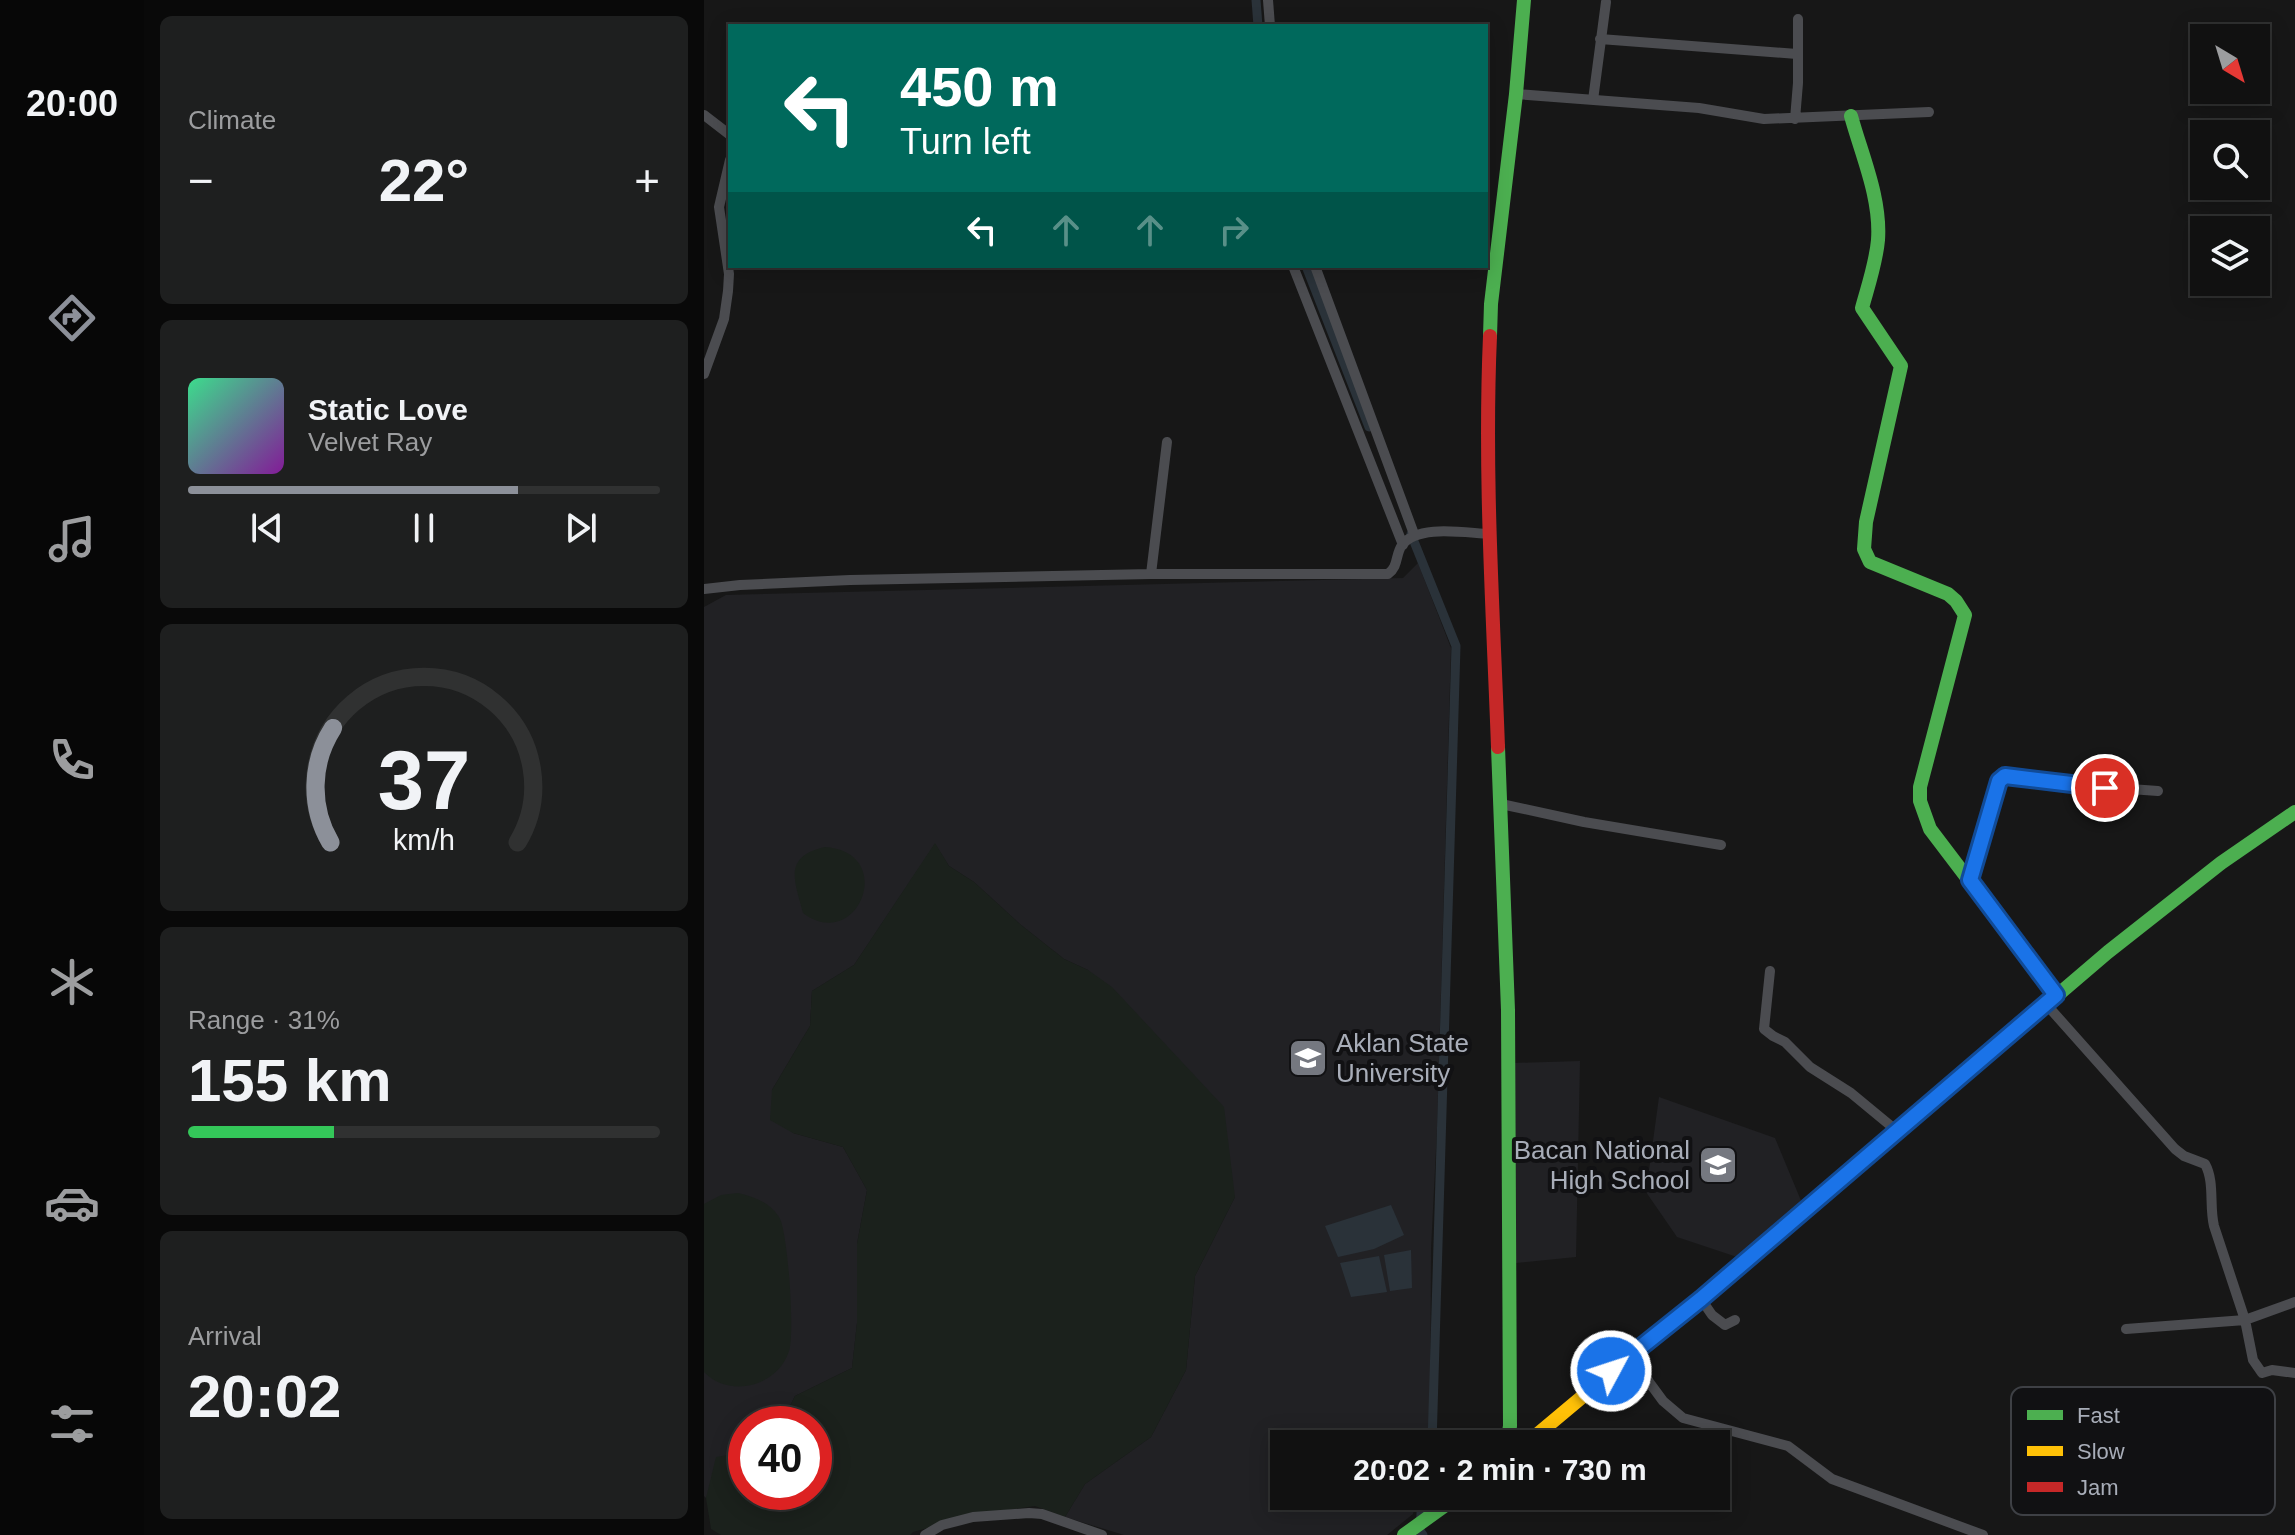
<!DOCTYPE html>
<meta charset="utf-8">
<style>
body{margin:0;font-family:Arial,sans-serif;background:#1e1f1f;color:#f1f3f6;height:100vh;display:flex;flex-direction:column;font-size:30px;white-space:nowrap}
*{box-sizing:border-box;margin:0}
p{font-size:26px;color:#9c9d9f}
.icon{flex:none;width:44px;height:44px;fill:none;stroke:currentColor;stroke-width:2;stroke-linecap:round;stroke-linejoin:round}
.map{position:relative;flex:1;overflow:hidden}
.details{display:flex;flex-direction:column;gap:16px;padding:16px;background:#090909;width:560px}
.details>*{flex:none}
.guide{position:absolute;left:24px;top:24px;width:760px;height:244px;border-radius:0px;box-shadow:0 4px 20px #0003,0 0 0 2px #303131;background:#00695c;color:#fff;overflow:hidden}
.needle{width:52px;rotate:142deg}
.fabs{position:absolute;left:1486px;top:24px;display:grid;gap:16px}
.fabs a{display:grid;place-items:center;width:80px;height:80px;border-radius:0px;background:#111;box-shadow:0 4px 20px #0003,0 0 0 2px #303131;font-size:40px}
.speed{position:absolute;left:24px;top:1406px;display:flex;gap:16px;font-size:40px;font-weight:700;text-align:center}
.speed>*{display:grid;place-content:center;width:104px;height:104px;border-radius:50%;background:#111;box-shadow:0 4px 20px #0003,0 0 0 2px #303131;line-height:1}
.speed .limit{border:12px solid #d22;background:#fff;color:#111}
.pin{position:absolute;display:grid;place-items:center;width:68px;height:68px;color:#fff;margin:-34px;border:4px solid #fff;border-radius:50%;box-shadow:0 2px 8px #0007}
.me{position:absolute;width:88px;margin:-44px;rotate:50deg;stroke-linejoin:round;filter:drop-shadow(0 0 6px #0008)}
.turn{display:flex;align-items:center;gap:28px;height:168px;padding:0 40px;font-size:36px}
.turn .icon{width:104px;height:104px;stroke-width:2.5}
.turn b{display:block;font-size:56px;line-height:68px}
.lanes{display:flex;align-items:center;height:76px;padding:0 40px;background:#0003;justify-content:center;gap:40px;direction:ltr}
.lanes .off{opacity:.35}
.big{font-size:60px;font-weight:700;line-height:1.1}
.details .card{flex:1;display:flex;flex-direction:column;justify-content:center;gap:12px;min-width:0;padding:0 28px;border-radius:12px;background:#1e1f1f}
.details .dial{align-items:center;gap:0}
.dial svg{height:208px;overflow:visible;fill:none;stroke:#303131;stroke-width:7;stroke-linecap:round;text-anchor:middle}
.dial text{fill:#f1f3f6;stroke:none}
.song{display:flex;align-items:center;gap:24px}
.cover{width:96px;height:96px;border-radius:12px;background:linear-gradient(135deg,hsl(150 70% 55%),hsl(290 70% 35%))}
.played{height:8px;border-radius:4px;background:linear-gradient(90deg,#8c9099 70%,#303131 70%)}
.keys{display:flex;justify-content:space-around;direction:ltr}
.heat{display:flex;justify-content:space-between;align-items:center;font-size:44px;direction:ltr}
.charge{height:12px;border-radius:6px;background:linear-gradient(90deg,#34c759 31%,#303131 0)}
.trip{position:absolute;left:566px;top:1430px;width:460px;height:80px;border-radius:0px;background:#111;box-shadow:0 4px 20px #0003,0 0 0 2px #303131;font-weight:700;line-height:80px;text-align:center}
main{display:flex;flex:1;min-height:0}
.dock{display:flex;flex-direction:column;width:144px;justify-content:space-around;align-items:center;background:#070707;color:#9c9d9f}
.dock .icon{width:56px;height:56px}
.dock .selected{color:#8c9099}
.dock b{font-size:36px;color:#f1f3f6}
.map>svg:first-child{display:block}
.built{fill:#212124}
.green{fill:#1b211c}
.water{fill:#2a3239}
.lines{fill:none;stroke-linecap:round;stroke-linejoin:round}
.canal{stroke:#2a3239;stroke-width:9}
.street{stroke:#4b4c50;stroke-width:10}
.fast{stroke:#4caf50;stroke-width:14}
.slow{stroke:#ffc107;stroke-width:14}
.jam{stroke:#c62828;stroke-width:14}
.route-casing{stroke:#114b97;stroke-width:20}
.route{stroke:#1a73e8;stroke-width:14}
.labels{text-anchor:middle;stroke-width:8;stroke-linejoin:round;paint-order:stroke}
.poi-label{font-size:26px;fill:#a8adb8;stroke:#111113;text-anchor:start}
.key{fill:#111113;stroke:#3e4045;stroke-width:2}
.key-label{font-size:22px;fill:#a8adb8}
</style>
<main>
<nav class="dock">
<b>20:00</b>
<svg class="icon selected" aria-label="directions" viewBox="0 0 24 24"><path d="M12 3l9 9-9 9-9-9zM9 14v-3h6M13 9l2 2-2 2"/></svg>
<svg class="icon" aria-label="music" viewBox="0 0 24 24"><path d="M9 18V5l10-2v13"/><circle cx="6" cy="18" r="3"/><circle cx="16" cy="16" r="3"/></svg>
<svg class="icon" aria-label="phone" viewBox="0 0 24 24"><path d="M5 4h4l2 5-3 2q2 4 5 5l2-3 5 2v4C11 20 4 13 5 4z"/></svg>
<svg class="icon" aria-label="climate" viewBox="0 0 24 24"><path d="M12 3v18M4 7l16 10M4 17L20 7"/></svg>
<svg class="icon" aria-label="car" viewBox="0 0 24 24"><path d="M5 17H2v-5l4-1 3-4h7l3 4 3 1v5h-3M9 17h6M6 11h13"/><circle cx="7" cy="17" r="2"/><circle cx="17" cy="17" r="2"/></svg>
<svg class="icon" aria-label="filters" viewBox="0 0 24 24"><path d="M4 7h16M4 17h16"/><circle cx="9" cy="7" r="2"/><circle cx="15" cy="17" r="2"/></svg>
</nav>
<section class="details">
<div class="card"><p>Climate</p>
<div class="heat"><a>−</a><b class="big">22°</b><a>+</a></div>
</div>
<div class="card">
<div class="song"><i class="cover"></i><div><b>Static Love</b><p>Velvet Ray</p></div></div>
<div class="played"></div>
<div class="keys"><svg class="icon" aria-label="previous" viewBox="0 0 24 24"><path d="M18 5L8 12l10 7zM5 5v14"/></svg><svg class="icon" aria-label="pause" viewBox="0 0 24 24"><path d="M8 5v14M16 5v14"/></svg><svg class="icon" aria-label="next" viewBox="0 0 24 24"><path d="M6 5l10 7-10 7zM19 5v14"/></svg></div>
</div>
<div class="card dial"><svg viewBox="0 0 100 80">
<path d="M14 69A42 42 0 1 1 86 69"/>
<path d="M14 69A42 42 0 0 1 15 25" stroke="#8c9099"/>
<text x="50" y="56" font-size="32" font-weight="700">37</text>
<text x="50" y="72" font-size="11">km/h</text>
</svg></div>
<div class="card"><p>Range · 31%</p><b class="big">155 km</b><div class="charge"></div></div>
<div class="card"><p>Arrival</p><b class="big">20:02</b></div>
</section>
<div class="map">
<svg width="1591" height="1535" viewBox="0 0 1591 1535">
<rect width="100%" height="100%" fill="#171717"/>
<!-- built -->
<path class="built" d="M 714,563 L 747,648 L 733,1129 L 727,1249 L 726,1439 L 725,1444 L 580,1444 L 580,1496 L 713,1496 L 709,1514 L 683,1535 L 420,1535 L 361,1517 L 381,1484 L 447,1437 L 482,1370 L 491,1276 L 531,1197 L 384,970 L 360,959 L 317,925 L 270,882 L 245,866 L 231,844 L 150,965 L 108,991 L 106,1026 L 68,1090 L 89,1133 L 139,1147 L 163,1190 L 153,1244 L 153,1323 L 148,1368 L 91,1396 L 77,1424 L 42,1424 L 42,1452 L 23,1457 L 2,1498 L 0,1496 L 0,607 L 22,595 L 699,578 Z
M 876,1061 L 872,1257 L 812,1263 L 809,1063 Z
M 955,1097 L 1071,1138 L 1098,1203 L 1036,1258 L 973,1237 L 942,1192 Z"/>
<!-- green -->
<path class="green" d="M 231,843 L 245,866 L 270,882 L 317,925 L 360,959 L 384,970 L 408,987 L 520,1107 L 531,1197 L 491,1276 L 482,1370 L 447,1437 L 381,1484 L 361,1517 L 331,1506 L 275,1514 L 209,1532 L 206,1535 L 17,1535 L 7,1529 L 2,1498 L 12,1457 L 42,1452 L 42,1492 L 110,1492 L 110,1424 L 77,1424 L 91,1396 L 148,1368 L 153,1323 L 153,1244 L 163,1190 L 139,1147 L 89,1133 L 66,1120 L 68,1090 L 106,1026 L 108,991 L 150,965 Z
M 121,847 C 194,852 154,954 99,913 C 91,881 78,857 121,847 Z
M 34,1193 C 51,1197 65,1202 75,1217 C 84,1230 91,1335 85,1351 C 74,1386 26,1399 0,1372 L 0,1204 L 17,1195 Z"/>
<!-- water -->
<path class="water" d="M 687,1205 L 700,1235 L 670,1249 L 634,1257 L 621,1226 Z
M 707,1250 L 708,1288 L 686,1291 L 680,1255 Z
M 675,1256 L 683,1292 L 647,1297 L 636,1263 Z"/>
<g class="lines">
<!-- canal -->
<path class="canal" d="M 552,0 L 554,26
M 602,266 L 665,427
M 707,534 L 752,646 L 728,1444
M 718,1496 L 716,1531 L 719,1535"/>
<!-- street -->
<path class="street" d="M 564,0 L 566,26
M 896,39 L 1093,54
M 812,94 L 995,108 L 1060,119 L 1225,112
M 889,100 L 902,2
M 0,115 L 26,135
M 1091,119 L 1094,83 L 1094,19
M 589,266 L 699,545
M 611,266 L 710,534
M 0,374 L 20,319 L 24,291 L 25,274 L 15,207 L 26,160
M 447,574 L 463,442
M 0,589 L 36,585 L 146,580 L 447,574 L 684,574 C 695,566 691,555 698,545 C 714,524 761,533 786,534
M 797,804 L 880,822 L 1017,845
M 1266,880 L 1295,781 L 1301,776 L 1357,784 L 1454,791
M 1066,971 L 1060,1029 L 1069,1036 L 1081,1042 L 1106,1067 L 1147,1093 L 1193,1131
M 1342,1004 L 1471,1149 L 1480,1156 L 1501,1164 C 1511,1182 1505,1206 1510,1226 L 1541,1320 L 1549,1360 L 1558,1373 L 1568,1370 L 1591,1373
M 997,1299 L 1008,1315 L 1021,1325 L 1031,1320
M 1422,1329 L 1541,1320 L 1591,1302
M 929,1353 L 945,1382 L 959,1401 L 979,1418 L 1084,1446 L 1128,1479 L 1279,1535
M 221,1535 L 238,1525 L 269,1517 L 325,1513 L 338,1514 L 398,1535"/>
<!-- fast -->
<path class="fast" d="M 1147,116 C 1158,156 1177,198 1174,240 C 1172,263 1164,286 1158,308 L 1197,366 L 1162,522 L 1160,549 L 1166,562 L 1244,594 L 1252,601 L 1261,615 L 1216,787 L 1216,801 L 1226,829 L 1352,995
M 786,336 L 787,304 L 812,94 L 820,0
M 794,747 L 804,1010 L 806,1426 L 803,1444
M 1144,1174 L 1404,952 L 1517,863 L 1591,812
M 700,1535 L 754,1496"/>
<!-- slow -->
<path class="slow" d="M 822,1444 L 1144,1174"/>
<!-- jam -->
<path class="jam" d="M 786,336 C 780,473 789,610 794,747"/>
</g>
<g class="lines">
<!-- route casing -->
<g class="route-casing">
<path id="route" d="M 907,1371 L 997,1299 L 1352,995 L 1266,880 L 1295,781 L 1301,776 L 1401,788"/>
</g>
<!-- route -->
<use href="#route" class="route"/>
</g>
<!-- icons -->
<defs>
<g id="university-square" transform="scale(2)"><rect x="-9" y="-9" width="18" height="18" rx="4" fill="#757880" stroke="#111113"/><path d="M0-5L7-2L0 1L-7-2ZM-4 1L0 2.5L4 1V4Q0 6-4 4Z" fill="#fff"/></g>
<g id="school-square" transform="scale(2)"><rect x="-9" y="-9" width="18" height="18" rx="4" fill="#757880" stroke="#111113"/><path d="M0-5L7-2L0 1L-7-2ZM-4 1L0 2.5L4 1V4Q0 6-4 4Z" fill="#fff"/></g>
</defs>
<g fill-rule="evenodd">
<use href="#university-square" x="604" y="1058"/>
<use href="#school-square" x="1014" y="1165"/>
</g>
<g class="labels">
<!-- poi labels -->
<g class="poi-label">
<text x="632" y="1052">Aklan State<tspan x="632" dy="30">University</tspan></text>
<text x="986" y="1159" text-anchor="end">Bacan National<tspan x="986" dy="30">High School</tspan></text>
</g>
</g>
<!-- legend -->
<rect x="1307" y="1387" width="264" height="128" rx="12" class="key"/>
<rect x="1323" y="1410" width="36" height="10" fill="#4caf50"/>
<rect x="1323" y="1446" width="36" height="10" fill="#ffc107"/>
<rect x="1323" y="1482" width="36" height="10" fill="#c62828"/>
<g class="key-label">
<text x="1373" y="1423">Fast</text>
<text x="1373" y="1459">Slow</text>
<text x="1373" y="1495">Jam</text>
</g>
</svg>
<div class="fabs">
<a><svg class="needle" viewBox="-14 -14 28 28"><path d="M0-13l5 13h-10z" fill="#e53935"/><path d="M0 13l5-13h-10z" fill="#9c9d9f"/></svg></a>
<a><svg class="icon" aria-label="search" viewBox="0 0 24 24"><circle cx="10" cy="10" r="6"/><path d="M15 15l6 6"/></svg></a>
<a><svg class="icon" aria-label="layers" viewBox="0 0 24 24"><path d="M12 4l9 5-9 5-9-5zM3 14l9 5 9-5"/></svg></a>
</div>
<div class="speed"><div class="limit">40</div></div>
<div class="pin" style="left:1401px;top:788px;background:#d93025"><svg class="icon" aria-label="arrive" viewBox="0 0 24 24"><path d="M6 21V4h12l-3 4 3 4H6"/></svg></div>
<svg class="me" style="left:907px;top:1371px" viewBox="-20 -20 40 40"><circle r="17" fill="#1a73e8" stroke="#fff" stroke-width="3"/><path d="M0-11L8 9 0 5-8 9z" fill="#fff"/></svg>
<div class="trip">20:02 · 2 min · 730 m</div>
<div class="guide">
<div class="turn"><svg class="icon" aria-label="left" viewBox="0 0 24 24"><path d="M17 20v-9H6M10 6l-5 5 5 5"/></svg><div><b>450 m</b>Turn left</div></div>
<div class="lanes"><svg class="icon" aria-label="left" viewBox="0 0 24 24"><path d="M17 20v-9H6M10 6l-5 5 5 5"/></svg><svg class="icon off" aria-label="ahead" viewBox="0 0 24 24"><path d="M12 20V5M6 11l6-6 6 6"/></svg><svg class="icon off" aria-label="ahead" viewBox="0 0 24 24"><path d="M12 20V5M6 11l6-6 6 6"/></svg><svg class="icon off" aria-label="right" viewBox="0 0 24 24"><path d="M7 20v-9h11M14 6l5 5-5 5"/></svg></div>
</div>
</div>
</main>
